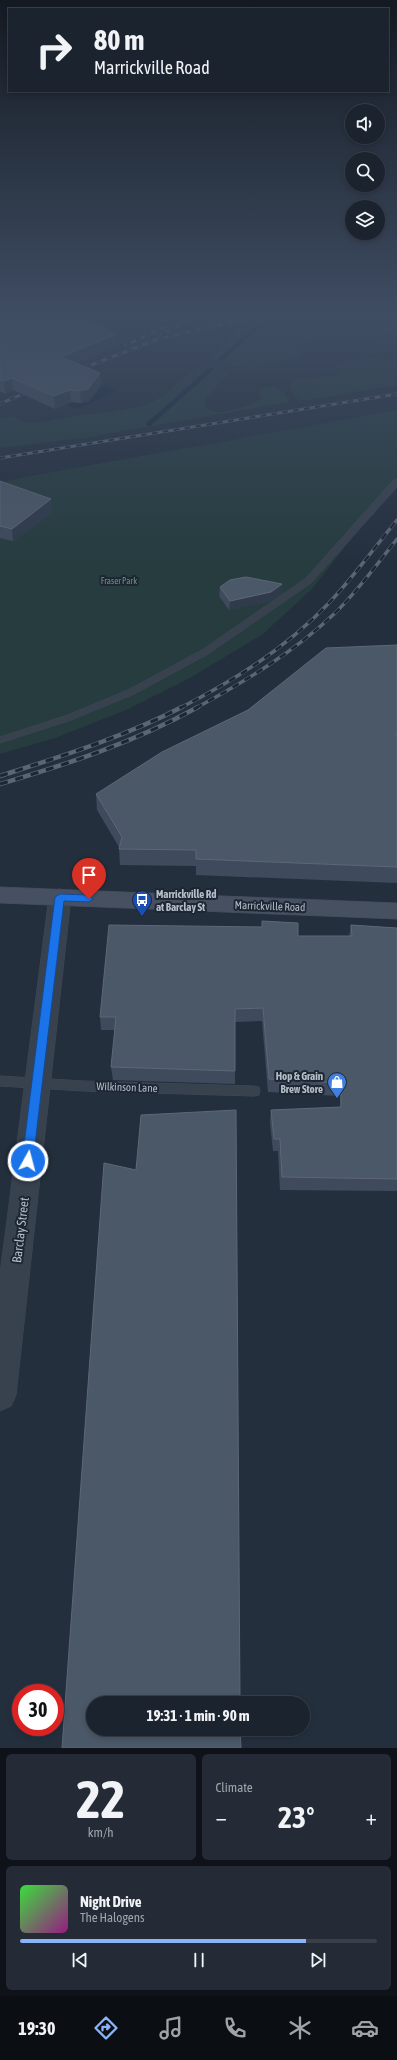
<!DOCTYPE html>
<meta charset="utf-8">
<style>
body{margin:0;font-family:"Asap Condensed",sans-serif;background:#242b36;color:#f1f3f6;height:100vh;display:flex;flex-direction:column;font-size:15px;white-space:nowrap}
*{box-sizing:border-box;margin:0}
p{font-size:13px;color:#a0a4aa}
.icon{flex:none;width:22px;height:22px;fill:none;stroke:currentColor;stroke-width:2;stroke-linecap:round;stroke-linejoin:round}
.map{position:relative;height:1748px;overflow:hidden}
.panel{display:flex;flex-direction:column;gap:6px;padding:6px;background:#0f1319;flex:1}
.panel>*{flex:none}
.guide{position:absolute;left:8px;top:8px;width:381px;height:84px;border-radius:0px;box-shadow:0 2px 6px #0003,0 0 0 1px #39404a;background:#1b232e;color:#f1f3f6;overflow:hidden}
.fabs{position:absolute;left:345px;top:104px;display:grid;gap:8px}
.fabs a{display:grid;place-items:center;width:40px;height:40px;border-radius:50%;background:#1b232e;box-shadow:0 2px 6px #0003,0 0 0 1px #39404a;font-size:20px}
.speed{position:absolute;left:12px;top:1684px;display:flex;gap:8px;font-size:20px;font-weight:700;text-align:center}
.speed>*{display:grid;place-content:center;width:52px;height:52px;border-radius:50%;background:#1b232e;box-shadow:0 2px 6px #0003,0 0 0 1px #39404a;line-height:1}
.speed .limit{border:6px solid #d22;background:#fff;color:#111}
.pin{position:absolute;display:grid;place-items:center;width:34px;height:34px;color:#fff;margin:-41px -17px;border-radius:50% 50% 50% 0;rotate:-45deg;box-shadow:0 0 4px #0007}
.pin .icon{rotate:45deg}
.me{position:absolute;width:44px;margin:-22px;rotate:7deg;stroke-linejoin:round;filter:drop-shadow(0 0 3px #0008)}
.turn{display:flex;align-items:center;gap:14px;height:84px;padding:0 20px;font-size:18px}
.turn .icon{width:52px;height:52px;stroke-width:2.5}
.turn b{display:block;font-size:28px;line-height:34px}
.big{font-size:30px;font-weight:700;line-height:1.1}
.panel .card{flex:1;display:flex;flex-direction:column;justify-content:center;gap:6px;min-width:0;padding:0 14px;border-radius:6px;background:#242b36}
.panel .dial{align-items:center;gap:0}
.dial b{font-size:52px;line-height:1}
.song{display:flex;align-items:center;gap:12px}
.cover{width:48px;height:48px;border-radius:6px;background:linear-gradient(135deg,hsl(120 70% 55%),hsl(310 70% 35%))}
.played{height:4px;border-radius:2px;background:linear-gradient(90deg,#8ab4f8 80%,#39404a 80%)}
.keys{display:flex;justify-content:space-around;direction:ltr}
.heat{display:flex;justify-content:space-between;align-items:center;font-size:22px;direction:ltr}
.panel .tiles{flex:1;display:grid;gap:6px;grid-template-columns:1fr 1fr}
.card:last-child{grid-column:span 2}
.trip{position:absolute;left:86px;top:1696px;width:224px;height:40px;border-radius:20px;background:#1b232e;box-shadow:0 2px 6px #0003,0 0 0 1px #39404a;font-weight:700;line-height:40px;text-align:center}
.tab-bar{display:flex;height:64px;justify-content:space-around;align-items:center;background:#0b0e12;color:#a0a4aa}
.tab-bar .icon{width:28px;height:28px}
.tab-bar .selected{color:#8ab4f8}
.tab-bar b{font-size:18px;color:#f1f3f6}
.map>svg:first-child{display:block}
.green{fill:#263c3f}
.water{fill:#17263c}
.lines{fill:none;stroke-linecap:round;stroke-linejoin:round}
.stream{stroke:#17263c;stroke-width:4.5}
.lane-casing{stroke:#414a57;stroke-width:1}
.street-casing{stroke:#414a57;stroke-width:1}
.secondary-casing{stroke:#414a57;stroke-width:1}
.lane{fill:#38414e;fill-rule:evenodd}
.street{fill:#38414e;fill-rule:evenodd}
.secondary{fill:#465061;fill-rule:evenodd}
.rail-far2-casing{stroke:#5a6575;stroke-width:3}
.rail-far1-casing{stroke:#5a6575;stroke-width:3.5}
.rail-casing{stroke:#5a6575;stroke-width:4.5}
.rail-far2{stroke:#1d2633;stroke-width:2;stroke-dasharray:5.5;stroke-linecap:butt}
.rail-far1{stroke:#1d2633;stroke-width:2.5;stroke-dasharray:7;stroke-linecap:butt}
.rail{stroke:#1d2633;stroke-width:3;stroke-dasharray:8;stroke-linecap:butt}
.wall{fill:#3f4b5c}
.shaded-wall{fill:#2f3b4b}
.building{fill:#4b5868;stroke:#5c6777}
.route{fill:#1a73e8;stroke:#114b97}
.labels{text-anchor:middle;stroke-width:4;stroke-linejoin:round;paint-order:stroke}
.far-park-label{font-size:9px;fill:#6b9a76;stroke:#1d2633}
.poi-label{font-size:11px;font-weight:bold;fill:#b4bcc9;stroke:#1d2633;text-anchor:start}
.street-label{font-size:11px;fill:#b4bcc9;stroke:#1d2633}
.near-street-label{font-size:13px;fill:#b4bcc9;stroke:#1d2633}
</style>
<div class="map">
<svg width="397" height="1748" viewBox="0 0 397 1748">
<rect width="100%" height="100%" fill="#242f3e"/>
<!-- green -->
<path class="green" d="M 293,318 L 381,318 L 397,327 L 397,333 L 359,339 L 327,339 L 294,345 L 300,353 L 299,358 L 250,369 L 227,364 L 210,357 L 232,337 L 235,328 L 255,322 Z
M 374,358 L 397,361 L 397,385 L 307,400 L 298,400 L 295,394 L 289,388 L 294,379 L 335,376 L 340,371 L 335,366 L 356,360 Z
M 209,365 L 222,369 L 228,374 L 208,395 L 204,406 C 208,409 213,412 218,412 C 231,411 254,406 262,397 L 259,393 L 261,389 C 276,383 282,388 289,402 L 84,438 L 0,448 L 0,418 L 14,416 C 17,418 21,421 25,422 C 40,424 58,418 73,416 C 101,412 126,413 154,401 C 176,391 183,370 209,365 Z
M 397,410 L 397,481 L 312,589 L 263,634 L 190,678 L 126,710 L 55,738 L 0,754 L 0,483 L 25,477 Z"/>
<!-- water -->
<path class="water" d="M 96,382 L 117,391 L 77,409 L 57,400 Z"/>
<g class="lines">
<!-- stream -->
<path class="stream" d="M 221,359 L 264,321
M 149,424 L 211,369"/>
<!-- lane casing -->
<g class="lane-casing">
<path id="lane" d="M 394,480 L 397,480 L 397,487 L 311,583 L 208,654 L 134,694 L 71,720 L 0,743 L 0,737 L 65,716 L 128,690 L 202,650 L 305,579 Z
M 0,1076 L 83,1081 L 254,1086 L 259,1087 L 260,1091 L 259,1095 L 254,1096 L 83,1091 L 0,1086 Z"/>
</g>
<!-- street casing -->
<g class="street-casing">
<path id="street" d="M 60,889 L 68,891 L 71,897 L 16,1395 L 11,1406 L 0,1411 L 0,1274 L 49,897 L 52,891 Z"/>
</g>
<!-- secondary casing -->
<g class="secondary-casing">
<path id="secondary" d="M 0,887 L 397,903 L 397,919 L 0,903 Z"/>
</g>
<!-- lane -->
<use href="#lane" class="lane"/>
<!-- street -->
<use href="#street" class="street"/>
<!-- secondary -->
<use href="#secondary" class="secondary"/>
<!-- rail-far2 casing -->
<g class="rail-far2-casing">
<path id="rail-far2" d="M 161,334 L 195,318
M 126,345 L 166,327
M 76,371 L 158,339 L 251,318
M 0,404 L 32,390
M 0,458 L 397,394"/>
</g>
<!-- rail-far1 casing -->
<g class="rail-far1-casing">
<path id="rail-far1" d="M 180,708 C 234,681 286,648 328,604 C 353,578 374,548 397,520
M 196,708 C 244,682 294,652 334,614 C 358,591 377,564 397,539"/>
</g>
<!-- rail casing -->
<g class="rail-casing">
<path id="rail" d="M 0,776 C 62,756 124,737 182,707
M 0,784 C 68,764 135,742 198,707"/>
</g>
<!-- rail-far2 -->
<use href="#rail-far2" class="rail-far2"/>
<!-- rail-far1 -->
<use href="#rail-far1" class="rail-far1"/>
<!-- rail -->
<use href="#rail" class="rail"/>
</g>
<!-- wall -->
<path class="wall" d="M 4,318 L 112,318 L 98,326 L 117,334 L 118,346 L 76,363 L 100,373 L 101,386 L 89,401 L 81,403 L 71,402 L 55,409 L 13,390 L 5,394 L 0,391 L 0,320 Z
M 0,481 L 53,512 L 13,541 L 0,538 Z
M 282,584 L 282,593 L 270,601 L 229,610 L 219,596 L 220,587 Z
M 397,645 L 397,883 L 196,875 L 196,866 L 120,865 L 119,849 L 119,847 L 97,810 L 96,794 Z
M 262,921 L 298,936 L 349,936 L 351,925 L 397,928 L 397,1191 L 280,1190 L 278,1151 L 273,1151 L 270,1123 L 271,1110 L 340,1107 L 340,1096 L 268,1092 L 262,1021 L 235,1022 L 235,1084 L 113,1080 L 111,1067 L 115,1030 L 101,1030 L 100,1017 L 262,927 Z"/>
<!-- shaded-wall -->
<path class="shaded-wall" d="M 90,318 L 112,318 L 87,332 L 86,320 Z
M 117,334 L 118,346 L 62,369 L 61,357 Z
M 100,373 L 101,386 L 89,401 L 81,403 L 80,391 Z
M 12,378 L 13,390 L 5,394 L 4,381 Z
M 70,390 L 71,402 L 55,409 L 54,396 Z
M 51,499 L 53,512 L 13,541 L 12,529 Z
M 282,584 L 282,593 L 270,601 L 229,610 L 230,601 Z"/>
<!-- building -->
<path class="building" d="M 4,318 L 90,318 L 86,320 L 117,334 L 61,357 L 100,373 L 88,389 L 80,391 L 70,390 L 54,396 L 12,378 L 4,381 L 0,380 L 0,320 Z
M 0,481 L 51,499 L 12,529 L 0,526 Z
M 246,577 L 282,584 L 271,592 L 230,601 L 220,587 L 230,580 Z
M 397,645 L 397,733 L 396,733 L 397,736 L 397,867 L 196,859 L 196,850 L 119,849 L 122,837 L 96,794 L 162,752 L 248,710 L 326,648 Z
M 262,921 L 298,923 L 298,936 L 352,936 L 351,925 L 397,928 L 397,1179 L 282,1177 L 280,1139 L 274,1139 L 271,1110 L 341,1107 L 341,1083 L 269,1079 L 263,1008 L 235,1009 L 235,1071 L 111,1067 L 116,1017 L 100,1017 L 109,925 L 262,927 Z
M 236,1110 L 240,1703 L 93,1703 L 93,1729 L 240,1729 L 241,1748 L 62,1748 L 104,1163 L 136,1170 L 141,1115 Z"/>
<!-- sky -->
<linearGradient id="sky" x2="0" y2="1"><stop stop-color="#141a22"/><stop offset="0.56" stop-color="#3f4d63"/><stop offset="1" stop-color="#3f4d63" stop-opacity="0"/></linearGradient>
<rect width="397" height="563" fill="url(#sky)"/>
<!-- route -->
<path class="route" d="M 60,894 L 89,895 L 93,899 L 89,902 L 64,901 L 33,1161 L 32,1165 L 28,1166 L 24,1165 L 22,1161 L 55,897 Z"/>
<!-- icons -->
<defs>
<g id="bus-pin" transform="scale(1)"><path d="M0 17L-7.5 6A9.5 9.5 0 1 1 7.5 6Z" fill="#1a4fb4" stroke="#1d2633"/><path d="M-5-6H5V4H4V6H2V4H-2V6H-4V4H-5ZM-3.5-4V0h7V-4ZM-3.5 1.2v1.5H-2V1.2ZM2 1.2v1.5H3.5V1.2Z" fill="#fff"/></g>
<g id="shop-pin" transform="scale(1)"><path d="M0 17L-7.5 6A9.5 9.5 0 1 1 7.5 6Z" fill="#3f7fe0" stroke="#1d2633"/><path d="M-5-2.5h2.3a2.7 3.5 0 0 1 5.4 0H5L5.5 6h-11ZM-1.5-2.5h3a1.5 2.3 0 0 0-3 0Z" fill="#fff"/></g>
</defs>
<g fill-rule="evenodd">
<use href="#bus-pin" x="142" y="900"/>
<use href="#shop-pin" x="337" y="1082"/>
</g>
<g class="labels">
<!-- far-park labels -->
<g class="far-park-label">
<text x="119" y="584">Fraser Park</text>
</g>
<!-- poi labels -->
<g class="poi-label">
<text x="156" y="898">Marrickville Rd<tspan x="156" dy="13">at Barclay St</tspan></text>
<text x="323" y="1080" text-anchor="end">Hop &amp; Grain<tspan x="323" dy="13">Brew Store</tspan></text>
</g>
<!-- street labels -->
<g class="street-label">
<text transform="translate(270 906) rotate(2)" y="4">Marrickville Road</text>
<text transform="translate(127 1087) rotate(2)" y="4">Wilkinson Lane</text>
</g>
<!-- near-street labels -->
<g class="near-street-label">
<text transform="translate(20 1230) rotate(-83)" y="5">Barclay Street</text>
</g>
</g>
</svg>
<div class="fabs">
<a><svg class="icon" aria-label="sound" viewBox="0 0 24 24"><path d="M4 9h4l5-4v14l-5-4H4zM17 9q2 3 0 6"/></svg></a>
<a><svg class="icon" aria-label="search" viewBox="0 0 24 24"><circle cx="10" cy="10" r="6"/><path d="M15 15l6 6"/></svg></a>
<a><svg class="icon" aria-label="layers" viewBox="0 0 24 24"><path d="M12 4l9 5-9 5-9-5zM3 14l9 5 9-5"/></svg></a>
</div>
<div class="speed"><div class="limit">30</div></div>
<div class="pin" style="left:89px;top:899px;background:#d93025"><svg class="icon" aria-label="arrive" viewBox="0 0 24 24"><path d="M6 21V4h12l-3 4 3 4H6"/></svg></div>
<svg class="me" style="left:28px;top:1161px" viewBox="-20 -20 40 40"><circle r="17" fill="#1a73e8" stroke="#fff" stroke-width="3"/><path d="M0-11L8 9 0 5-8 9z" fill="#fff"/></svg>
<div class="trip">19:31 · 1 min · 90 m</div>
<div class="guide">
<div class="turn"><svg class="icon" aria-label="right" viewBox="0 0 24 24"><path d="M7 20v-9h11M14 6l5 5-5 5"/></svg><div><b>80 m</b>Marrickville Road</div></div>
</div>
</div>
<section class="panel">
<div class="tiles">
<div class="card dial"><b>22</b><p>km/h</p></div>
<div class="card"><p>Climate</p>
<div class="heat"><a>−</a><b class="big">23°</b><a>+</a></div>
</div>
<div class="card">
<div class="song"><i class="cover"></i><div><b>Night Drive</b><p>The Halogens</p></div></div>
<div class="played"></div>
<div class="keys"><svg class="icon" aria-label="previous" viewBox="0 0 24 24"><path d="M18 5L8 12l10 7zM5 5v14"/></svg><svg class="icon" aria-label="pause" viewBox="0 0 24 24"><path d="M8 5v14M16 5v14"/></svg><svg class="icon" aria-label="next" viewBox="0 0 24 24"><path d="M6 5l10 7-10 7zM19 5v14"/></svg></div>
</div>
</div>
</section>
<nav class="tab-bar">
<b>19:30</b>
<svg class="icon selected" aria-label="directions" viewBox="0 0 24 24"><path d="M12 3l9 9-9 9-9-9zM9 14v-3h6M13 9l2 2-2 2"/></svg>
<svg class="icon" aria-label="music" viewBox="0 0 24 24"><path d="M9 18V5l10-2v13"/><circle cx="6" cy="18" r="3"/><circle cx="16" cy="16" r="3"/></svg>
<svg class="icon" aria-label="phone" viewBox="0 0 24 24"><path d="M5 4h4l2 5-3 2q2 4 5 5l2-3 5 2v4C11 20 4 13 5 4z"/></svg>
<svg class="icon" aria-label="climate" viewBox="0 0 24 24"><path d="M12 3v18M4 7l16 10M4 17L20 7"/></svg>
<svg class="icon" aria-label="car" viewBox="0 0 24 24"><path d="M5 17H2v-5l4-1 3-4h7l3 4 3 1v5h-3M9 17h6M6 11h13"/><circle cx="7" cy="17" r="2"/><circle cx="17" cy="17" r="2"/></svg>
</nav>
